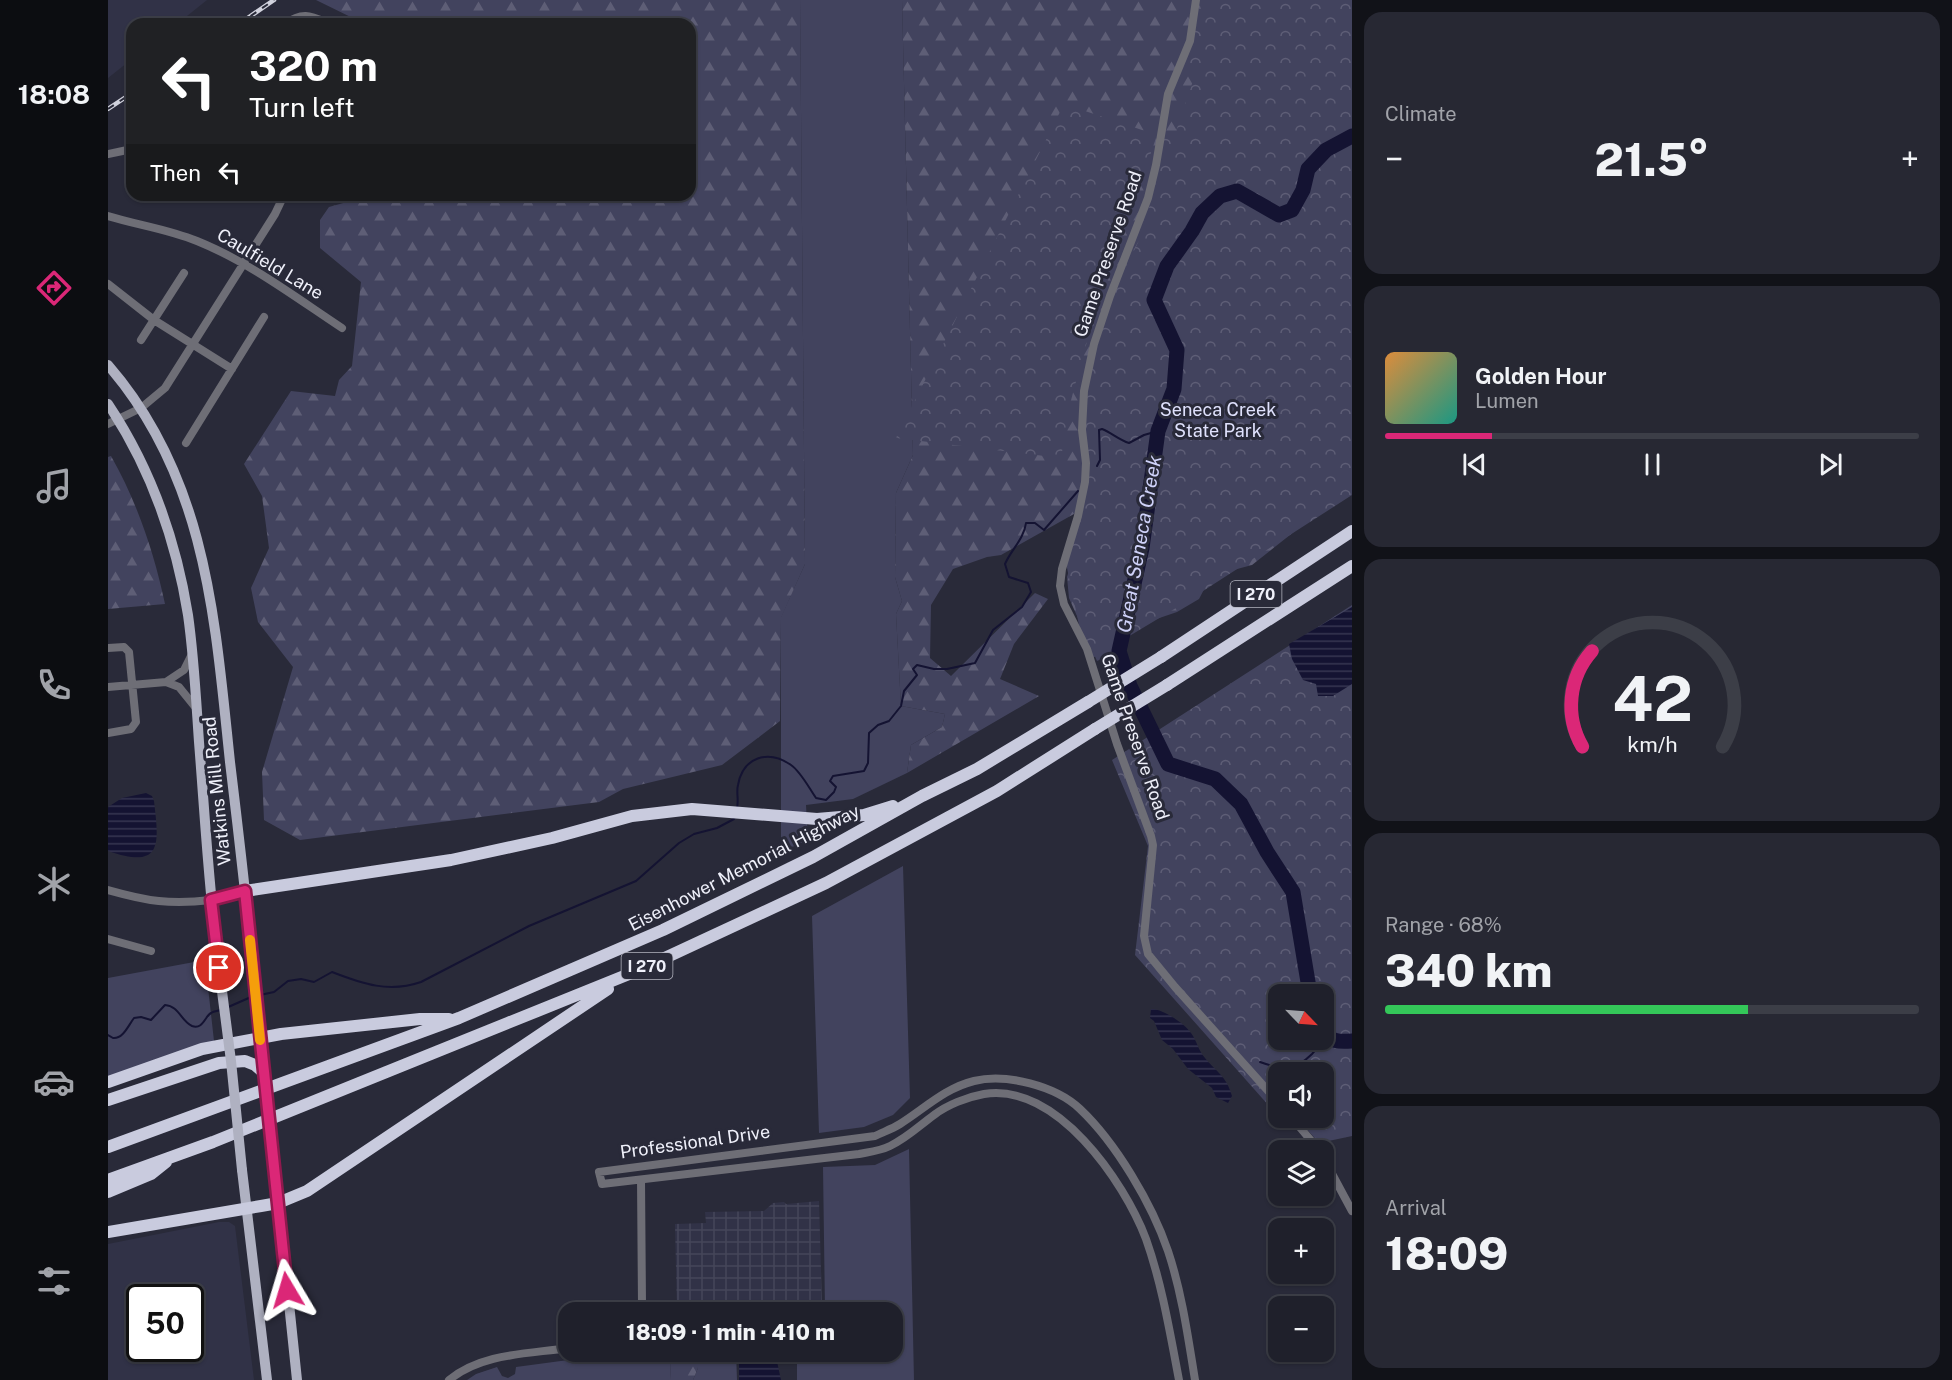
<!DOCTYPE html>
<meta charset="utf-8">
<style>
body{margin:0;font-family:"Public Sans",sans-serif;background:#272833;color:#f1f3f6;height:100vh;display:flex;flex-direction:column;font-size:22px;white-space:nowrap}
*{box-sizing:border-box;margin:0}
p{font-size:20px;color:#a1a3a9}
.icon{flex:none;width:33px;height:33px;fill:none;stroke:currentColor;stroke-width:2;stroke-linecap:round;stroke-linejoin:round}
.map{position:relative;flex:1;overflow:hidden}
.details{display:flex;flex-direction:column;gap:12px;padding:12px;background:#111218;width:600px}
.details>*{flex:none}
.top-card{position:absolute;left:18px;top:18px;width:570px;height:183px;border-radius:18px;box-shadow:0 2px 4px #0004,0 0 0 2px #3c3e47;background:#202124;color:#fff;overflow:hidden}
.needle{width:39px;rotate:115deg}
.controls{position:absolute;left:1160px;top:984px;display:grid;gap:12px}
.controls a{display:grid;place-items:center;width:66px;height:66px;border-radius:12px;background:#1f202b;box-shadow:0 2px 4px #0004,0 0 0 2px #3c3e47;font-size:30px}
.speed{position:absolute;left:18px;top:1284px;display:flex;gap:12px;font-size:30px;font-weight:700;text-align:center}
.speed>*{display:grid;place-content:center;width:78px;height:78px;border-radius:50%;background:#1f202b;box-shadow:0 2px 4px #0004,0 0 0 2px #3c3e47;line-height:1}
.speed .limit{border:3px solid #111;border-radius:9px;background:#fff;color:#111}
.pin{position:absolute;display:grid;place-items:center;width:51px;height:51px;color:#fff;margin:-26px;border:3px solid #fff;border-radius:50%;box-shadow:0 2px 6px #0007}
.me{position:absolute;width:66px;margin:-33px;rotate:353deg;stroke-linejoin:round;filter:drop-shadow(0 0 4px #0008)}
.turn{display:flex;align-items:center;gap:21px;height:126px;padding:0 24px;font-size:27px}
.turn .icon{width:78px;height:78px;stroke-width:2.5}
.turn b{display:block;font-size:42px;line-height:51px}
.then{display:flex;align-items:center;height:57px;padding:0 24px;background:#0003;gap:12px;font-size:22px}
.big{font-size:45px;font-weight:800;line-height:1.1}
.details .tile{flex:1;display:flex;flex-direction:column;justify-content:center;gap:9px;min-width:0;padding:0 21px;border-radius:18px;background:#272833}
.details .dial{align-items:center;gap:0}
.dial svg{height:156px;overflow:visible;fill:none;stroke:#3c3e47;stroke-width:7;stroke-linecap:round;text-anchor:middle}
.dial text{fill:#f1f3f6;stroke:none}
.song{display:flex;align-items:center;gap:18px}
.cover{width:72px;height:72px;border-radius:9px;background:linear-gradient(135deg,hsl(30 70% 55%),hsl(170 70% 35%))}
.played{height:6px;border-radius:3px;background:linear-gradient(90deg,#db2777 20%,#3c3e47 20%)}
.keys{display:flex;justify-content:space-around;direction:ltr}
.heat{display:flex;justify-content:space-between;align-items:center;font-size:33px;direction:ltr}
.charge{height:9px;border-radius:4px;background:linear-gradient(90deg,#34c759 68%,#3c3e47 0)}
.trip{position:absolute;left:450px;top:1302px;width:345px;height:60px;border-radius:18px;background:#1f202b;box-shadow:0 2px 4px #0004,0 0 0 2px #3c3e47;font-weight:800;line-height:60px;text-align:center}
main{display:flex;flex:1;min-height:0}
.tabs{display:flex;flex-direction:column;width:108px;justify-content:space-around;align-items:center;background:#0c0d11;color:#a1a3a9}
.tabs .icon{width:42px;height:42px}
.tabs .selected{color:#db2777}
.tabs b{font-size:27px;color:#f1f3f6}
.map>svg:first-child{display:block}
.built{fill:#313247;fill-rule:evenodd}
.industrial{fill:url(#industrial-grid)}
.green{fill:#42435e}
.forest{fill:url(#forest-firs)}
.park{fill:url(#park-crowns);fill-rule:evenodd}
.water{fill:url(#water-rules)}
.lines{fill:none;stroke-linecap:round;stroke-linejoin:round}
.stream{stroke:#141332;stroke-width:2}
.river{stroke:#141332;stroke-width:15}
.minor{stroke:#6e6e76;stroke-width:8}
.major{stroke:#afb1c1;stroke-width:10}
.highway{stroke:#c9cbde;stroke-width:12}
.rail-casing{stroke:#d1d2dd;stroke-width:4.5}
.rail{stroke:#292a39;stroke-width:2;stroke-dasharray:7;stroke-linecap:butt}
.major-bridge{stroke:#afb1c1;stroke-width:10}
.highway-bridge{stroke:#c9cbde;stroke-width:12}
.route-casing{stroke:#8e194d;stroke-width:15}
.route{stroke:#db2777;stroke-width:10}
.slow{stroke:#f59e0b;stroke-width:10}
.labels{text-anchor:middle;stroke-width:6;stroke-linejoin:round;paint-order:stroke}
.shield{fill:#292a39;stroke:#b4b5c0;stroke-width:1.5}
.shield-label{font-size:16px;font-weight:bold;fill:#eff0fa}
.street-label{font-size:18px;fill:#eff0fa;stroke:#292a39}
.park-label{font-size:18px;fill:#dfe1fc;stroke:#292a39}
.water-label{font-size:20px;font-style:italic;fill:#cfd2f9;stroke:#292a39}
</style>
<main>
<nav class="tabs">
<b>18:08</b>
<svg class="icon selected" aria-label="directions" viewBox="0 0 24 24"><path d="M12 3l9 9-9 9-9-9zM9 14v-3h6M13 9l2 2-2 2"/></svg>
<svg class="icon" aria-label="music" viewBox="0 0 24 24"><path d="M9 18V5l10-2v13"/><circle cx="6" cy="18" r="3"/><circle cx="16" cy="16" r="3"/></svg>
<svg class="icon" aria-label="phone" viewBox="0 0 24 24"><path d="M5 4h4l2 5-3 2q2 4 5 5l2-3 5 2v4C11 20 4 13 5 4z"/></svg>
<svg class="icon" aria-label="climate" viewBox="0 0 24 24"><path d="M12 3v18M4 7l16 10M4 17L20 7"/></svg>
<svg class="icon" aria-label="car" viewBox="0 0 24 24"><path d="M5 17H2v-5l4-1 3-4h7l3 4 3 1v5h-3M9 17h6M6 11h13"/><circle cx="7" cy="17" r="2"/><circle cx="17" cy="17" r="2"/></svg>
<svg class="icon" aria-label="filters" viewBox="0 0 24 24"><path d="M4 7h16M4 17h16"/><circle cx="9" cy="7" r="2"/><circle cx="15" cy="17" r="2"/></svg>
</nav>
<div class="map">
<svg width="1244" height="1380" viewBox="0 0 1244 1380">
<defs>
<pattern id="industrial-grid" width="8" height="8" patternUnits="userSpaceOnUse" patternTransform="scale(1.5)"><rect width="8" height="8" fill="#313247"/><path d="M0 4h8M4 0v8" fill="none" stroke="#454659"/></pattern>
<pattern id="forest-firs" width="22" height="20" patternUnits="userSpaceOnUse" patternTransform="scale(1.5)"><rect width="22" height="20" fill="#42435e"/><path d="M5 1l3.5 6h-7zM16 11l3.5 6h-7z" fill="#5e5e76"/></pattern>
<pattern id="park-crowns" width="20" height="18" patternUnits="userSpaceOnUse" patternTransform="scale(1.5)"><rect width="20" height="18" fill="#42435e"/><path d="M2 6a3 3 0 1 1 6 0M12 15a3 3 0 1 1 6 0" fill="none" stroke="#5e5e76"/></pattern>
<pattern id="water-rules" width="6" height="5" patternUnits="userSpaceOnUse" patternTransform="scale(1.5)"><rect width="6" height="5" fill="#141332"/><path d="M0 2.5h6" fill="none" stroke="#363651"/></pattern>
</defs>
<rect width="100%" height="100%" fill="#292a39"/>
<!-- built -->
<path class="built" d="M 0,0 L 99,0 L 69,24 L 24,24 L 24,59 L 0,78 Z
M 111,1222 L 121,1222 L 127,1226 L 146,1380 L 0,1380 L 0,1244 ZM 32,1298 L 82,1298 L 82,1348 L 32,1348 Z"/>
<!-- industrial -->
<path class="industrial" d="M 711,1201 L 714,1306 L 692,1312 L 569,1312 L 567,1224 L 598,1223 L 597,1212 L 656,1211 L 665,1203 L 676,1202 L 678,1204 Z"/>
<!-- green -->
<path class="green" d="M 692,0 L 794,0 L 805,455 L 788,493 L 787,577 L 794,601 L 788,614 L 793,706 L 837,714 L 834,727 L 803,745 L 799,773 L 745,799 L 698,805 L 700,840 L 673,852 L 673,617 L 697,564 Z
M 795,866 L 802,1098 L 785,1115 L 756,1127 L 711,1133 L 704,916 Z
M 97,960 L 106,1041 L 0,1077 L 0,978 Z
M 801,1149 L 806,1380 L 689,1380 L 689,1352 L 784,1352 L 784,1312 L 713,1312 L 717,1311 L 715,1167 L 767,1165 Z
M 508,1352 L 628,1352 L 629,1380 L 585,1380 L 590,1368 L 562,1360 L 563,1380 L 359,1380 L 368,1374 L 389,1367 L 394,1376 L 400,1378 L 407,1374 L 408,1367 L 505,1354 Z"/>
<!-- forest -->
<path class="forest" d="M 208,0 L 692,0 L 697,564 L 673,618 L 672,721 L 614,765 L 515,789 L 491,802 L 192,840 L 156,820 L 154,772 L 185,667 L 150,622 L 143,588 L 161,548 L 154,496 L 136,464 L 183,391 L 227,396 L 231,380 L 244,366 L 253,282 L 212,248 L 212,220 L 221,207 L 264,195 L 582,195 L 582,24 L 257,24 Z
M 794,0 L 1244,0 L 1225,501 L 1144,565 L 1103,576 L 1091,599 L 1069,612 L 1016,630 L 1011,651 L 989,661 L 961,598 L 959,577 L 982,505 L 893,555 L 879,557 L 845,569 L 823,605 L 822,658 L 843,676 L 927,593 L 940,599 L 906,644 L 892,679 L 931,696 L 799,773 L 803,745 L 834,727 L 837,714 L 793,706 L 788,614 L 794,601 L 787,577 L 788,493 L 805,455 Z
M 3,456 C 29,502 46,552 57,604 L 0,609 L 0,457 Z
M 576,1353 L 590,1368 L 585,1380 L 563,1380 L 562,1360 Z"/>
<!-- park -->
<path class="park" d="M 1085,0 L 1244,0 L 1244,495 L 1078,602 L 983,659 L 971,625 L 958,563 L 976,501 L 976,424 L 979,382 L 999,307 L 1037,228 L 1055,138 L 1065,140 L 1090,66 L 1079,65 Z
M 956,104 L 1049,135 L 977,348 L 962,404 L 953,458 L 788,438 Z
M 1244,605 L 1244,1136 L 1211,1143 L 1190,1119 L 1179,1126 L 1172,1118 L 1215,1118 L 1215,1072 L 1170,1072 L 1170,1116 L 1027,955 L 1040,846 L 1004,760 ZM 1170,994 L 1215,994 L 1215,1040 L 1170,1040 Z"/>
<!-- water -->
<path class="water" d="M 1244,607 L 1244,684 L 1225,696 L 1210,696 L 1208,684 L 1195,680 L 1184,659 L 1181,644 Z
M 38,793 L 44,796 L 46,801 C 51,844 55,870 0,851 L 0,807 L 14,798 Z
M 1043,1009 C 1054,1008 1077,1024 1083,1033 C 1089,1041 1090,1050 1097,1058 C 1109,1073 1118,1075 1124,1096 L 1120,1103 L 1108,1097 L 1104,1088 L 1080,1069 L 1065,1049 L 1054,1040 L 1046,1021 L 1042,1018 Z
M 631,1352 L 667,1352 L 673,1380 L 631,1380 Z"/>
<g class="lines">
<!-- stream -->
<path class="stream" d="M 989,466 L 992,460 L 991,430 L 994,429 C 1004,433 1011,440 1021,443 L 1036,435 L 1050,431
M 629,808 C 631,800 628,792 630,785 C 635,757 660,749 683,765 C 693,772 701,788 708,798 L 718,800 L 726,792 L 728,787 L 722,781 L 725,776 L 756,771 L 760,763 L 761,733 L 770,725 L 781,721 L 793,706 L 796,691 L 809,675 L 805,669 L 809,665 L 826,669 L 839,669 L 867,663 L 885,630 L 914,607 L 923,592 L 920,583 L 901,577 L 897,564 C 903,550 916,539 918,523 L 927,523 L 936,530 L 970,491
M 152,995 L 166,992 L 180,981 L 193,979 L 206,982 L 224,972 C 255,984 281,993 313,982 L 421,926 L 528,881 L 571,843 L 586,834 L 609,828 L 626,819 L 627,816
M 118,1008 L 143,997
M 0,1035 L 5,1038 C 15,1039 20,1026 26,1018 L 33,1017 L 43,1020 L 57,1005 C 71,1006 73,1021 84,1026 C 95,1030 97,1016 103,1013 C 106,1011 110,1011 113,1010
M 1152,1062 C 1174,1070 1187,1071 1204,1054 C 1210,1047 1214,1043 1222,1040"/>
<!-- river -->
<path class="river" d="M 1202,994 L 1185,892 L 1159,852 L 1133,804 L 1107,779 L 1060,764 L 1022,686 L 1011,651 L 1034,548 L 1050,431 L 1066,389 L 1069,350 L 1046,300 L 1059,266 L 1084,231 L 1094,213 L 1112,196 L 1129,191 L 1171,215 L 1184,210 L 1195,190 L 1200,169 L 1218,150 L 1244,136
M 1215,1031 C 1224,1042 1230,1042 1244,1041"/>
<!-- minor -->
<path class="minor" d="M 1088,0 L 1082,41 L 1060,94 L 1048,165 L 1040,198 L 1002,296 L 986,344 L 976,391 L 974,430 L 978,463 L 977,482 L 970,516 L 954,569 L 952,586 L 956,604 L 979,649 L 1009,744 L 1043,836 L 1045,845 L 1036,936 L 1040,954 L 1067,987 L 1170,1102
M 177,24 C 195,11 203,16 222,24
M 0,154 L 24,149
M 0,216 C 29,225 60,229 89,241 C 141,262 187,297 234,328
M 0,284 L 46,320 L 124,369
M 33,340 L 76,273
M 0,424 L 33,408 L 57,388 L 167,214 L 176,195
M 78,443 L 156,317
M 0,648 L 16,647 L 21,652 L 28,722 L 23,729 L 0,733
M 84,654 L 76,670 L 58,682 L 71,687 L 88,708
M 0,687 L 58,682
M 0,890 C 39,901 62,905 103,900
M 0,939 L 43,951
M 1184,1118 L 1211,1150
M 1215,1157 L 1244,1211
M 531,1312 L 534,1304 L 533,1180
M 341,1380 C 374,1353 420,1354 460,1348
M 1071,1380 C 1062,1333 1054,1284 1038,1239 C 1016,1181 948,1082 876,1094 C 859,1097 839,1105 826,1115 C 811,1126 799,1138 782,1146 C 772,1151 761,1152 751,1154 L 494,1184 L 491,1172 L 767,1136 C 775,1132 784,1129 792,1124 C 816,1109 837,1088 866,1081 C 898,1073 948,1086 972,1109 C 1008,1143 1044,1204 1060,1251 C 1074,1293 1080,1337 1087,1380"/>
<!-- major -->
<path class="major" d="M 0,365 C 99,479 107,620 122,762 C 132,844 141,925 149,1007
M 0,404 C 42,467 68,540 80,615 C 86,657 88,699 91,742 C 97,817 101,893 111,968
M 103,900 L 137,891
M 166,1160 L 189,1380
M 134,1170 L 159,1380"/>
<!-- highway -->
<path class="highway" d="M 1053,657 L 1244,531
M 1059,685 L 1244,566
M 137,891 L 343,860 L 444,838 L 524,816 L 584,809 L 709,819 L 756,815 L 785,806
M 0,1082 L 94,1049 L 173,1034 L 312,1019 L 341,1019
M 0,1100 L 111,1063 L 137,1061 L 147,1065 L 155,1072
M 0,1147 L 351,1018 L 555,930 L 705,857 L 814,796 L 869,769 L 980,702
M 0,1180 L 105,1142 L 531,970 L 718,883 L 889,791 L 987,729
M 0,1192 L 43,1174 L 58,1162
M 0,1232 L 153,1206 L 170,1203 L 199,1191 L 500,989"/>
<!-- rail casing -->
<g class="rail-casing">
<path id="rail" d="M 131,24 L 166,0
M 0,109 L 24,93"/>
</g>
<!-- rail -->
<use href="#rail" class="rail"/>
<!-- major-bridge -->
<path class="major-bridge" d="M 111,968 L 123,1061 L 134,1170
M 149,1007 L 166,1160"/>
<!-- highway-bridge -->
<path class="highway-bridge" d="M 980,702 L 1053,657
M 987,729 L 1059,685"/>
</g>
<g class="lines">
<!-- route casing -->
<g class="route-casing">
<path id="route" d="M 111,968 L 103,900 L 137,891 L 179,1290"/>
</g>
<!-- route -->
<use href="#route" class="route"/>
<!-- slow -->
<path class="slow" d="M 142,940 L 152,1040"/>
</g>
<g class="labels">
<!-- shield labels -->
<g class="shield">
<rect x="1122.5" y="581" width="51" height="26" rx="4.5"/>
<rect x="513.5" y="953" width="51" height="26" rx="4.5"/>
</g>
<g class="shield-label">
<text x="1148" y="600">I 270</text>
<text x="539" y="972">I 270</text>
</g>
<!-- street labels -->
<g class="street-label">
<text transform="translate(1000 254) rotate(-71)" y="6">Game Preserve Road</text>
<text transform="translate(162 264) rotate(31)" y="6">Caulfield Lane</text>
<text transform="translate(1027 737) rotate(71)" y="6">Game Preserve Road</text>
<text transform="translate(109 791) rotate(-96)" y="6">Watkins Mill Road</text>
<text transform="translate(636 868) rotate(-27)" y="6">Eisenhower Memorial Highway</text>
<text transform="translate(587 1142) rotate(-8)" y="6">Professional Drive</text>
</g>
<!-- park labels -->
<g class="park-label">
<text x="1110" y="416">Seneca Creek<tspan x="1110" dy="21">State Park</tspan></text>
</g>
<!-- water labels -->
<g class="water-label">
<text transform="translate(1031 544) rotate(-80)" y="7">Great Seneca Creek</text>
</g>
</g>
</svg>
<div class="controls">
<a><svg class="needle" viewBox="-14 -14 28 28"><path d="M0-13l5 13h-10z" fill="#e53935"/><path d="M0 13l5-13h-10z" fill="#a1a3a9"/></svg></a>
<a><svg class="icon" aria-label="sound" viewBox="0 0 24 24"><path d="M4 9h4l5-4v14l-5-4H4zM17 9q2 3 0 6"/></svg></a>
<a><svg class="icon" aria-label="layers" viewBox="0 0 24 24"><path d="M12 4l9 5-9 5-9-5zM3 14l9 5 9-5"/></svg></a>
<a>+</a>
<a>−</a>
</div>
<div class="speed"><div class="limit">50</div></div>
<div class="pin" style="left:111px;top:968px;background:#d93025"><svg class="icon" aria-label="arrive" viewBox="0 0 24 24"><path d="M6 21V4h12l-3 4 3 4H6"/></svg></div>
<svg class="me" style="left:179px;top:1290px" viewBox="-20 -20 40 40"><path d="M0-17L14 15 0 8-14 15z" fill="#db2777" stroke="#fff" stroke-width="4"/></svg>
<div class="trip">18:09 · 1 min · 410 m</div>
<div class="top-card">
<div class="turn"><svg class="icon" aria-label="left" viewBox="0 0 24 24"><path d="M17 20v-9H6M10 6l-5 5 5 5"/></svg><div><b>320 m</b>Turn left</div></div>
<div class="then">Then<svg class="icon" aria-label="left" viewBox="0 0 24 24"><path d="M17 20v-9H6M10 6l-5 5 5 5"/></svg></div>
</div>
</div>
<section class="details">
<div class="tile"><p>Climate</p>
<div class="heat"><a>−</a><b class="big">21.5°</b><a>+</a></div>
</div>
<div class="tile">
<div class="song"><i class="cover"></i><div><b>Golden Hour</b><p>Lumen</p></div></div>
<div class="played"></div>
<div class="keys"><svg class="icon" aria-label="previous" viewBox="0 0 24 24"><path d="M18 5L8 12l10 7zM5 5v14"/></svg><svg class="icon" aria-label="pause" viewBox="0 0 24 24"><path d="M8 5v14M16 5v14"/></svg><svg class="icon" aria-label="next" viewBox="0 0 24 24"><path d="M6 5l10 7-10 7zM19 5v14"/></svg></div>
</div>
<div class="tile dial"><svg viewBox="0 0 100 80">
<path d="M14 69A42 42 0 1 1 86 69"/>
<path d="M14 69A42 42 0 0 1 19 20" stroke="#db2777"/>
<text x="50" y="56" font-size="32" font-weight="700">42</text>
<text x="50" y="72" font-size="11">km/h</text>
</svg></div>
<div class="tile"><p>Range · 68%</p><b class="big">340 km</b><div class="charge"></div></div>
<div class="tile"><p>Arrival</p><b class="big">18:09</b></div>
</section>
</main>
